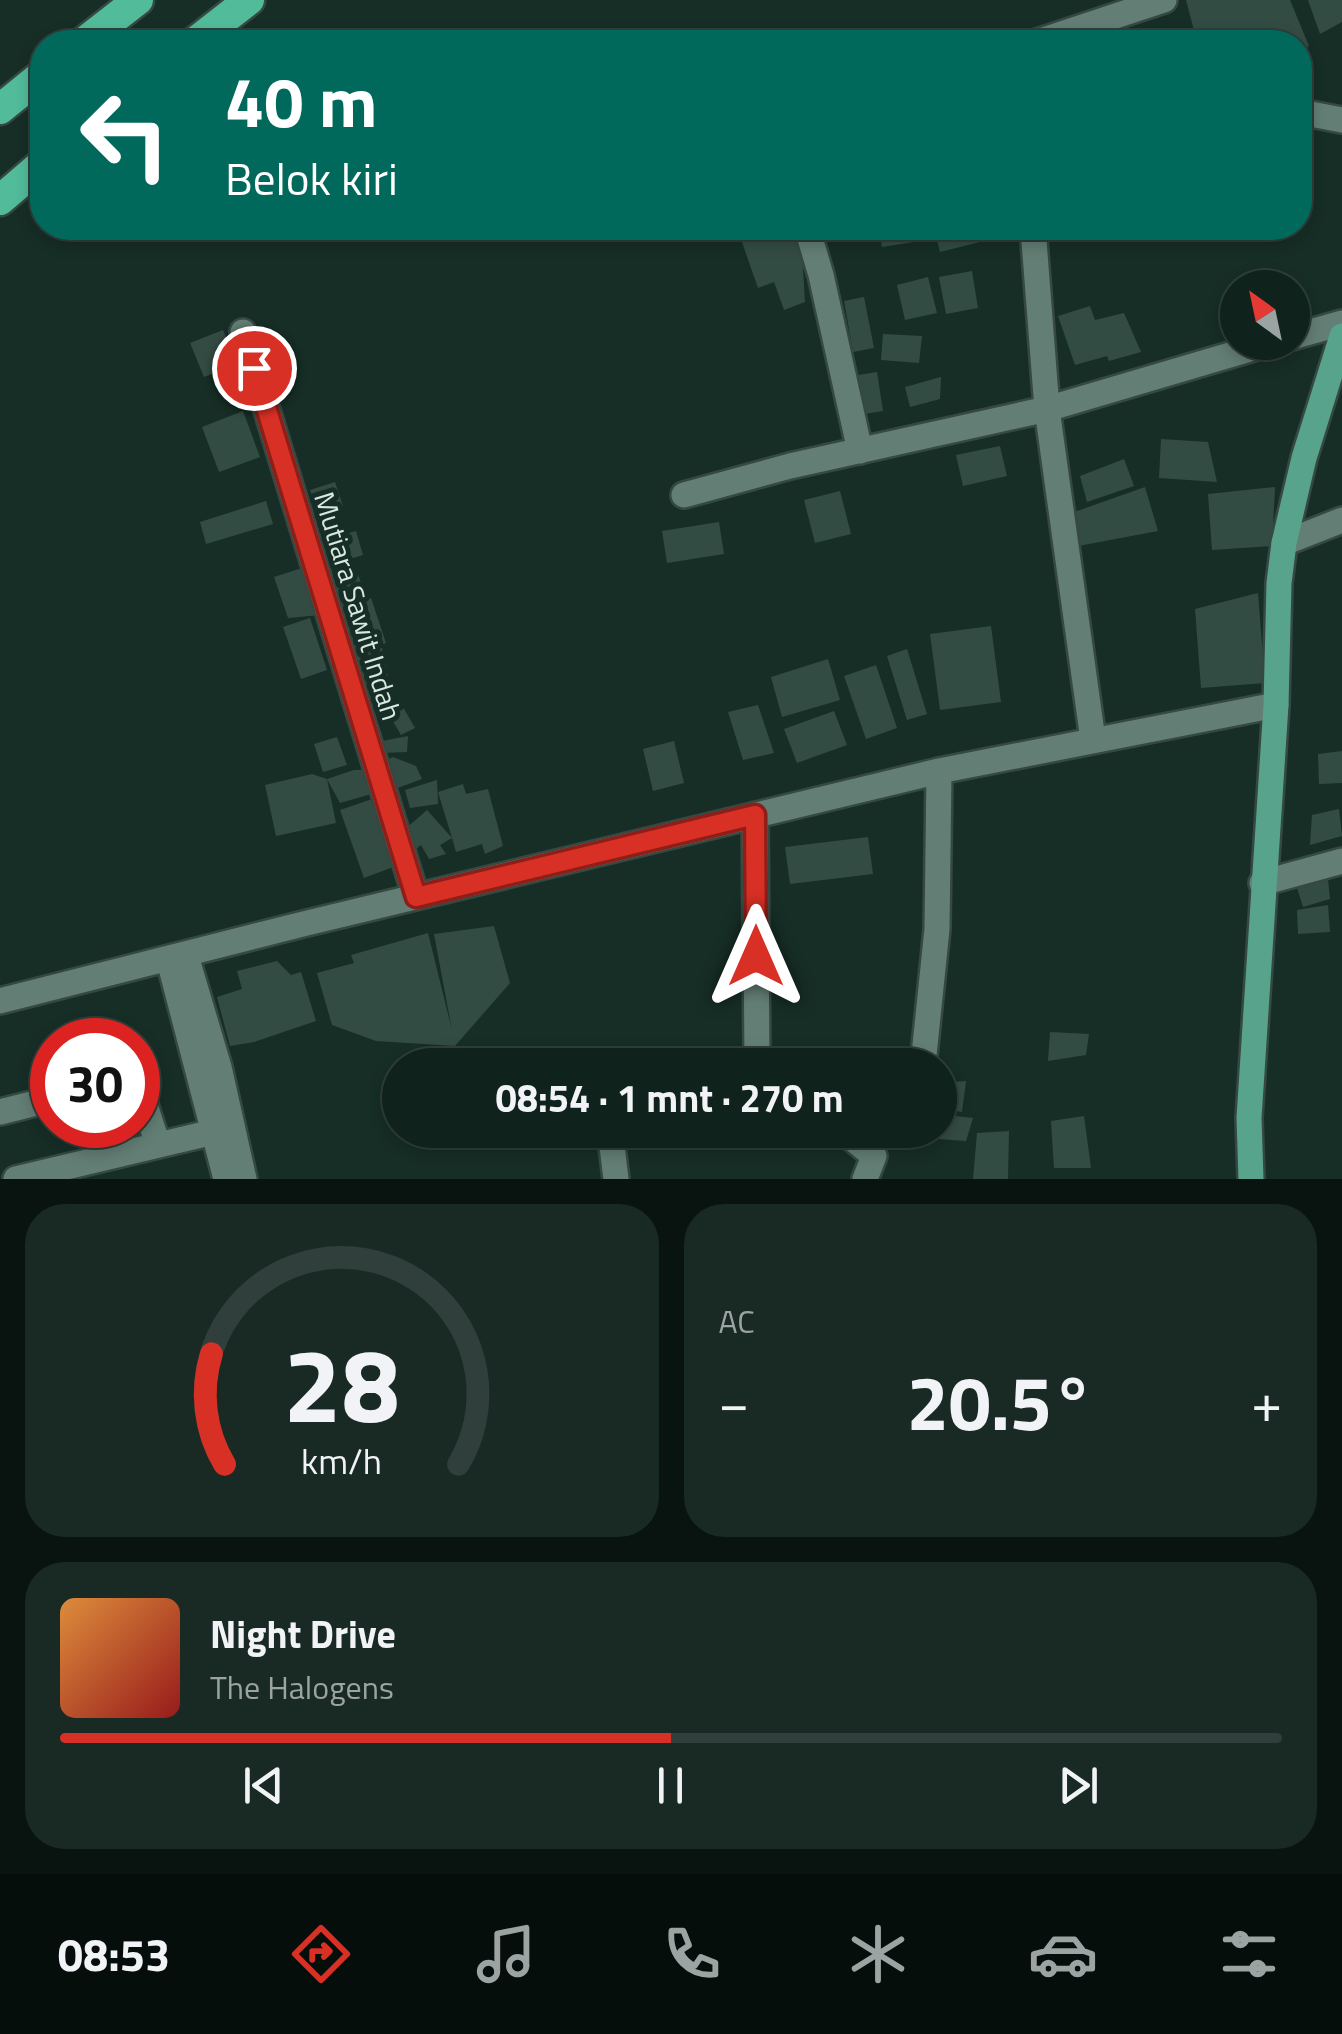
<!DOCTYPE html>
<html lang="id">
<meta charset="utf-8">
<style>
body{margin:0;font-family:"Titillium Web",sans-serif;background:#192a25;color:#f1f3f6;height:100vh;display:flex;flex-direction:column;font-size:38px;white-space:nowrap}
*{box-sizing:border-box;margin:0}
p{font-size:32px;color:#9ca4a3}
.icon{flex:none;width:55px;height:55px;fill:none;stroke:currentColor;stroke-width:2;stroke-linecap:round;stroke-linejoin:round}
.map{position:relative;height:1179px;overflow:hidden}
.side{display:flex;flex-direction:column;gap:25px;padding:25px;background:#09130f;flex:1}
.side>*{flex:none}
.guide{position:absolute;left:30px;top:30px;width:1282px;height:210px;border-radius:40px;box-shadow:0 5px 15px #0003,0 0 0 2px #303f3b;background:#00695c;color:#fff;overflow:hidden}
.needle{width:65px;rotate:327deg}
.fabs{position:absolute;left:1220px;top:270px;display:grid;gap:20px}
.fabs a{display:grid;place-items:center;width:90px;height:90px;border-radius:50%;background:#10221c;box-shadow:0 5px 15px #0003,0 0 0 2px #303f3b;font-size:50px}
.speed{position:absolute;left:30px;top:1018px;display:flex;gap:20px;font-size:50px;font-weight:700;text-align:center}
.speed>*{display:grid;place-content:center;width:130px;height:130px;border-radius:50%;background:#10221c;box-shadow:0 5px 15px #0003,0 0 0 2px #303f3b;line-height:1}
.speed .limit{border:15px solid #d22;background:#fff;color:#111}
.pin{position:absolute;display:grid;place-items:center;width:85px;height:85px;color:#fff;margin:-42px;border:5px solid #fff;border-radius:50%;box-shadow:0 2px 10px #0007}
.me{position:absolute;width:110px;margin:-55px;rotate:0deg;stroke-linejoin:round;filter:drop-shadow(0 0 8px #0008)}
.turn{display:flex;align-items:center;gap:35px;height:210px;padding:0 30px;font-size:45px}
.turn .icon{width:130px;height:130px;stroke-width:2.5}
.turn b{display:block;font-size:70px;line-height:85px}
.big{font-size:75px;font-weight:700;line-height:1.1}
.side .tile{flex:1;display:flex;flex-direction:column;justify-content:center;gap:15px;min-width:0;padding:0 35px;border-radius:40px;background:#192a25}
.side .dial{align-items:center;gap:0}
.dial svg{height:260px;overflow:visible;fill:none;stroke:#303f3b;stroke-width:7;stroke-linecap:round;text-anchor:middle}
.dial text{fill:#f1f3f6;stroke:none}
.song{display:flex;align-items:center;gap:30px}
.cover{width:120px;height:120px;border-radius:15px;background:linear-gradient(135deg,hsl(30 70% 55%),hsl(0 70% 35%))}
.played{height:10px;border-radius:5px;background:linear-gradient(90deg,#d93025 50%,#303f3b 50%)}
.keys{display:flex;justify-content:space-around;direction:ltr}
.heat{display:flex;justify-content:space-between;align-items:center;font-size:55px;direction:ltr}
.side .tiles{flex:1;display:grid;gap:25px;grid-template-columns:1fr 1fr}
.tile:last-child{grid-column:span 2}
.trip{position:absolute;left:382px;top:1048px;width:575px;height:100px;border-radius:50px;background:#10221c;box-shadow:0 5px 15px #0003,0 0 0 2px #303f3b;font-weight:700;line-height:100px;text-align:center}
.tab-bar{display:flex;height:160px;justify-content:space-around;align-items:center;background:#060e0b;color:#9ca4a3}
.tab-bar .icon{width:70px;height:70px}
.tab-bar .on{color:#d93025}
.tab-bar b{font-size:45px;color:#f1f3f6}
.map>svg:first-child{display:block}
.building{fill:#334c43}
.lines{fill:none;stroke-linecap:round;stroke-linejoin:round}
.minor-casing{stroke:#354842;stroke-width:30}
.major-casing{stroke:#354842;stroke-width:30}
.highway-casing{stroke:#354842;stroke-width:35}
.minor{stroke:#637e74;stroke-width:25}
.major{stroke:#58a38b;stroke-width:25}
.highway{stroke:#51bb9a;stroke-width:30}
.route-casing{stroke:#8d1f18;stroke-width:25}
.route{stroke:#d93025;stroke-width:18}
.labels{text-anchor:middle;stroke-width:10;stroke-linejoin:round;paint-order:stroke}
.street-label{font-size:28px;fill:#d9e8e2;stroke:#162e26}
</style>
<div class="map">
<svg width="1342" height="1179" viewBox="0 0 1342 1179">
<rect width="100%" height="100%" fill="#162e26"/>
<!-- building -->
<path class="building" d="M 1186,0 L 1290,0 L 1309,46 L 1300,52 L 1300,42 L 1197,42 Z
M 1308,0 L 1342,0 L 1342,22 L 1320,34 Z
M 737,228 L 796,228 L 801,238 L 805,302 L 784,310 L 774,282 L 758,288 Z
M 879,228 L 911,228 L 914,242 L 882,247 Z
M 934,228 L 977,228 L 980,242 L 940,252 Z
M 972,271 L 978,308 L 946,314 L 939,277 Z
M 928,277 L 937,313 L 905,320 L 897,285 Z
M 864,297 L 874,348 L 853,352 L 844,301 Z
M 1090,306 L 1095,320 L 1124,313 L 1141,352 L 1109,361 L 1107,356 L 1075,365 L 1058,316 Z
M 223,330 L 237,364 L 204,377 L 190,343 Z
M 883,334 L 922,336 L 919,363 L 881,360 Z
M 877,372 L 883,411 L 858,415 L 852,376 Z
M 941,377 L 940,399 L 910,407 L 905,387 Z
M 243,411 L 260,457 L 219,472 L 202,427 Z
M 1161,439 L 1208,442 L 1217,482 L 1159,478 Z
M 1000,446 L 1007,476 L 963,486 L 956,455 Z
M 1124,459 L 1134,486 L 1087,502 L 1080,476 Z
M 335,482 L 343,506 L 318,513 L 310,490 Z
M 1145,487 L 1158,531 L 1073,547 L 1063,516 Z
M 1275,487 L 1272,546 L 1212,550 L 1208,494 Z
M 840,491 L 851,534 L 815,543 L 804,500 Z
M 266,501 L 273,524 L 206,544 L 200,522 Z
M 719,522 L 724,554 L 667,563 L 662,531 Z
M 356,531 L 363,555 L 334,564 L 327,539 Z
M 308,566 L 320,615 L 288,618 L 274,577 Z
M 358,575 L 368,599 L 371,598 L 386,643 L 354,654 L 382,648 L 394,706 L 366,712 L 327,588 Z
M 1258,593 L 1265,683 L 1201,688 L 1195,609 Z
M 310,618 L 327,670 L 301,679 L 283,627 Z
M 991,626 L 1001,702 L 940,710 L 930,634 Z
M 907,649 L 927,714 L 907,720 L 887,656 Z
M 828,659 L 840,700 L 782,717 L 771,677 Z
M 876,665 L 897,728 L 866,739 L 844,676 Z
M 758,705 L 774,753 L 743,760 L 728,712 Z
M 403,707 L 415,728 L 401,735 L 388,713 Z
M 834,711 L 847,745 L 797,763 L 784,729 Z
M 408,736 L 407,752 L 382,753 L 377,742 Z
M 337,737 L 347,765 L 323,772 L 314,744 Z
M 674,741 L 684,783 L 653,791 L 643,749 Z
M 1342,751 L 1342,783 L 1319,784 L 1318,754 Z
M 393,757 L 416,766 L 422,779 L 395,789 L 384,761 Z
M 354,770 L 369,770 L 375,793 L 340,803 L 327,779 L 336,823 L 276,836 L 265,785 L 312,774 L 327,779 Z
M 437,780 L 438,804 L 410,808 L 405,790 Z
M 463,784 L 466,794 L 488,789 L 503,846 L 485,854 L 482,844 L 456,852 L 452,838 L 440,845 L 446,854 L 429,859 L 421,845 L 413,851 L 404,830 L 427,810 L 452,838 L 438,792 Z
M 372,799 L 396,866 L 364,878 L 340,810 Z
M 1339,809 L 1342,836 L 1310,845 L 1312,815 Z
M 868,837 L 873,874 L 790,884 L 785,847 Z
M 1328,879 L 1330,899 L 1303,907 L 1297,888 Z
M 1328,905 L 1330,932 L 1298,934 L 1297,910 Z
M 494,926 L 510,983 L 455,1046 L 376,1041 L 332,1025 L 317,973 L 354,963 L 351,955 L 428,933 L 452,1030 L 434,934 Z
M 277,961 L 291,975 L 301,972 L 316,1021 L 254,1042 L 230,1046 L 217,997 L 242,989 L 237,971 Z
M 1050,1032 L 1089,1034 L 1086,1055 L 1048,1061 Z
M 966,1081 L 962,1112 L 940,1108 L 940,1083 Z
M 940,1114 L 973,1118 L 966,1141 L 923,1138 L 925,1130 L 940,1130 Z
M 1084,1116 L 1091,1168 L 1054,1168 L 1051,1121 Z
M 1009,1131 L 1008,1179 L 973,1179 L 977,1133 Z"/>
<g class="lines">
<!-- minor casing -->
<g class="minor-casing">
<path id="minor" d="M 1037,42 L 1164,0
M 1300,112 L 1342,120
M 807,228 L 821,275 L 860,451
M 1033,228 L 1047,409 L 1093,740
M 243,332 L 416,897
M 1292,337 L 1342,323
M 684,495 L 790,466 L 1047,409 L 1274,342
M 1284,543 L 1342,520
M 755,815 L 757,1062 L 761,1065
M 1262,883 L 1342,861
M 186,956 L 219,1067 L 244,1179
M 169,960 L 226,1179
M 0,1001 L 303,924 L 939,771 L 1276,705
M 655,1065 L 669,1061 L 757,1062
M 923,1065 L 937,929 L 939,771
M 138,1083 L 158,1145
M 0,1112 L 52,1099
M 842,1130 L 874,1156 L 865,1179
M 16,1179 L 226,1129
M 616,1179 L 612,1146 L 620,1130"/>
</g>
<!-- major casing -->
<g class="major-casing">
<path id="major" d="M 1251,1179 L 1249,1118 L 1276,705 L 1279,583 L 1284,543 L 1304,458 L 1342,336"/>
</g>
<!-- highway casing -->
<g class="highway-casing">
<path id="highway" d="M 84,42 L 138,0
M 195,42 L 249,0
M 0,109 L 42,75
M 0,200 L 42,164"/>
</g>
<!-- minor -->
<use href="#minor" class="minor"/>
<!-- major -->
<use href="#major" class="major"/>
<!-- highway -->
<use href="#highway" class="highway"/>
</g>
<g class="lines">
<!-- route casing -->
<g class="route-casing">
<path id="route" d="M 254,368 L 416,897 L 755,815 L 756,956"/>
</g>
<!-- route -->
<use href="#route" class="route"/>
</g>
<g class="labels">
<!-- street labels -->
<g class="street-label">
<text transform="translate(358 606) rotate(73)" y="10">Mutiara Sawit Indah</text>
</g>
</g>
</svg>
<div class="fabs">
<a><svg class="needle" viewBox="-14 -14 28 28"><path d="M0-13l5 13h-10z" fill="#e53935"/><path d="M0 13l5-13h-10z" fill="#9ca4a3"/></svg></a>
</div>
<div class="speed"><div class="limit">30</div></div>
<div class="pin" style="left:254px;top:368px;background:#d93025"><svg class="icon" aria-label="arrive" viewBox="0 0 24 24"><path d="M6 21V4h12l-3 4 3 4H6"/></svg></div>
<svg class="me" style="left:756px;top:956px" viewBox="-20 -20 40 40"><path d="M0-17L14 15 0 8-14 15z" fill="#d93025" stroke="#fff" stroke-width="4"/></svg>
<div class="trip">08:54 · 1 mnt · 270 m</div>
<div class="guide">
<div class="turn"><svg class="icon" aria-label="left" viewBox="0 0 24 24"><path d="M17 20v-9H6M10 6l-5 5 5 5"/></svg><div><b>40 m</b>Belok kiri</div></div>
</div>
</div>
<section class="side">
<div class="tiles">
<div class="tile dial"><svg viewBox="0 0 100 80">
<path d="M14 69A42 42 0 1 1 86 69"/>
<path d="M14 69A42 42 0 0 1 10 35" stroke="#d93025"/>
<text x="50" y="56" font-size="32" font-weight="700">28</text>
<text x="50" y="72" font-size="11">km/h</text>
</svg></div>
<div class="tile"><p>AC</p>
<div class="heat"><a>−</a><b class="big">20.5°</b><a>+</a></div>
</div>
<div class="tile">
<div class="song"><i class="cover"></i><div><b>Night Drive</b><p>The Halogens</p></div></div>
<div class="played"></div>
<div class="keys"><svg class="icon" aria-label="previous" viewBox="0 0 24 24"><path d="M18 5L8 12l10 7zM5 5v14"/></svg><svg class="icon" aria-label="pause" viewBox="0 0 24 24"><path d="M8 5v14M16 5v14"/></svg><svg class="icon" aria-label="next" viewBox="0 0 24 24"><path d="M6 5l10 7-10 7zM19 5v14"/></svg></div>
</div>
</div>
</section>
<nav class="tab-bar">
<b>08:53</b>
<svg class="icon on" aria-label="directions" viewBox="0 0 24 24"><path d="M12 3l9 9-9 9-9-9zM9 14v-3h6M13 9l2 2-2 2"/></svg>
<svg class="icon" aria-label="music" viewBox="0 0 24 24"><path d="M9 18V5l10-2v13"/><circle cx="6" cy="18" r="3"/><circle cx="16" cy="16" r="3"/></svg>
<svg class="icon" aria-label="phone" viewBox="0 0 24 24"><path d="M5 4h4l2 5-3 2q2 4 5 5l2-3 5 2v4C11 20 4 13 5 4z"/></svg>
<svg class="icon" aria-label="climate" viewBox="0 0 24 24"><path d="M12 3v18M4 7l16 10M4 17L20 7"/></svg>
<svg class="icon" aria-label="car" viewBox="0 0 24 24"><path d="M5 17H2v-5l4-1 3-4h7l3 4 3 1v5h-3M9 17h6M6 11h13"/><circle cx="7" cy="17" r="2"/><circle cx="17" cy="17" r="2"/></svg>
<svg class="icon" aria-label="filters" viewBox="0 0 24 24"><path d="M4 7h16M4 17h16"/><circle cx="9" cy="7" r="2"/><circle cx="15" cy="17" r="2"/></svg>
</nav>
